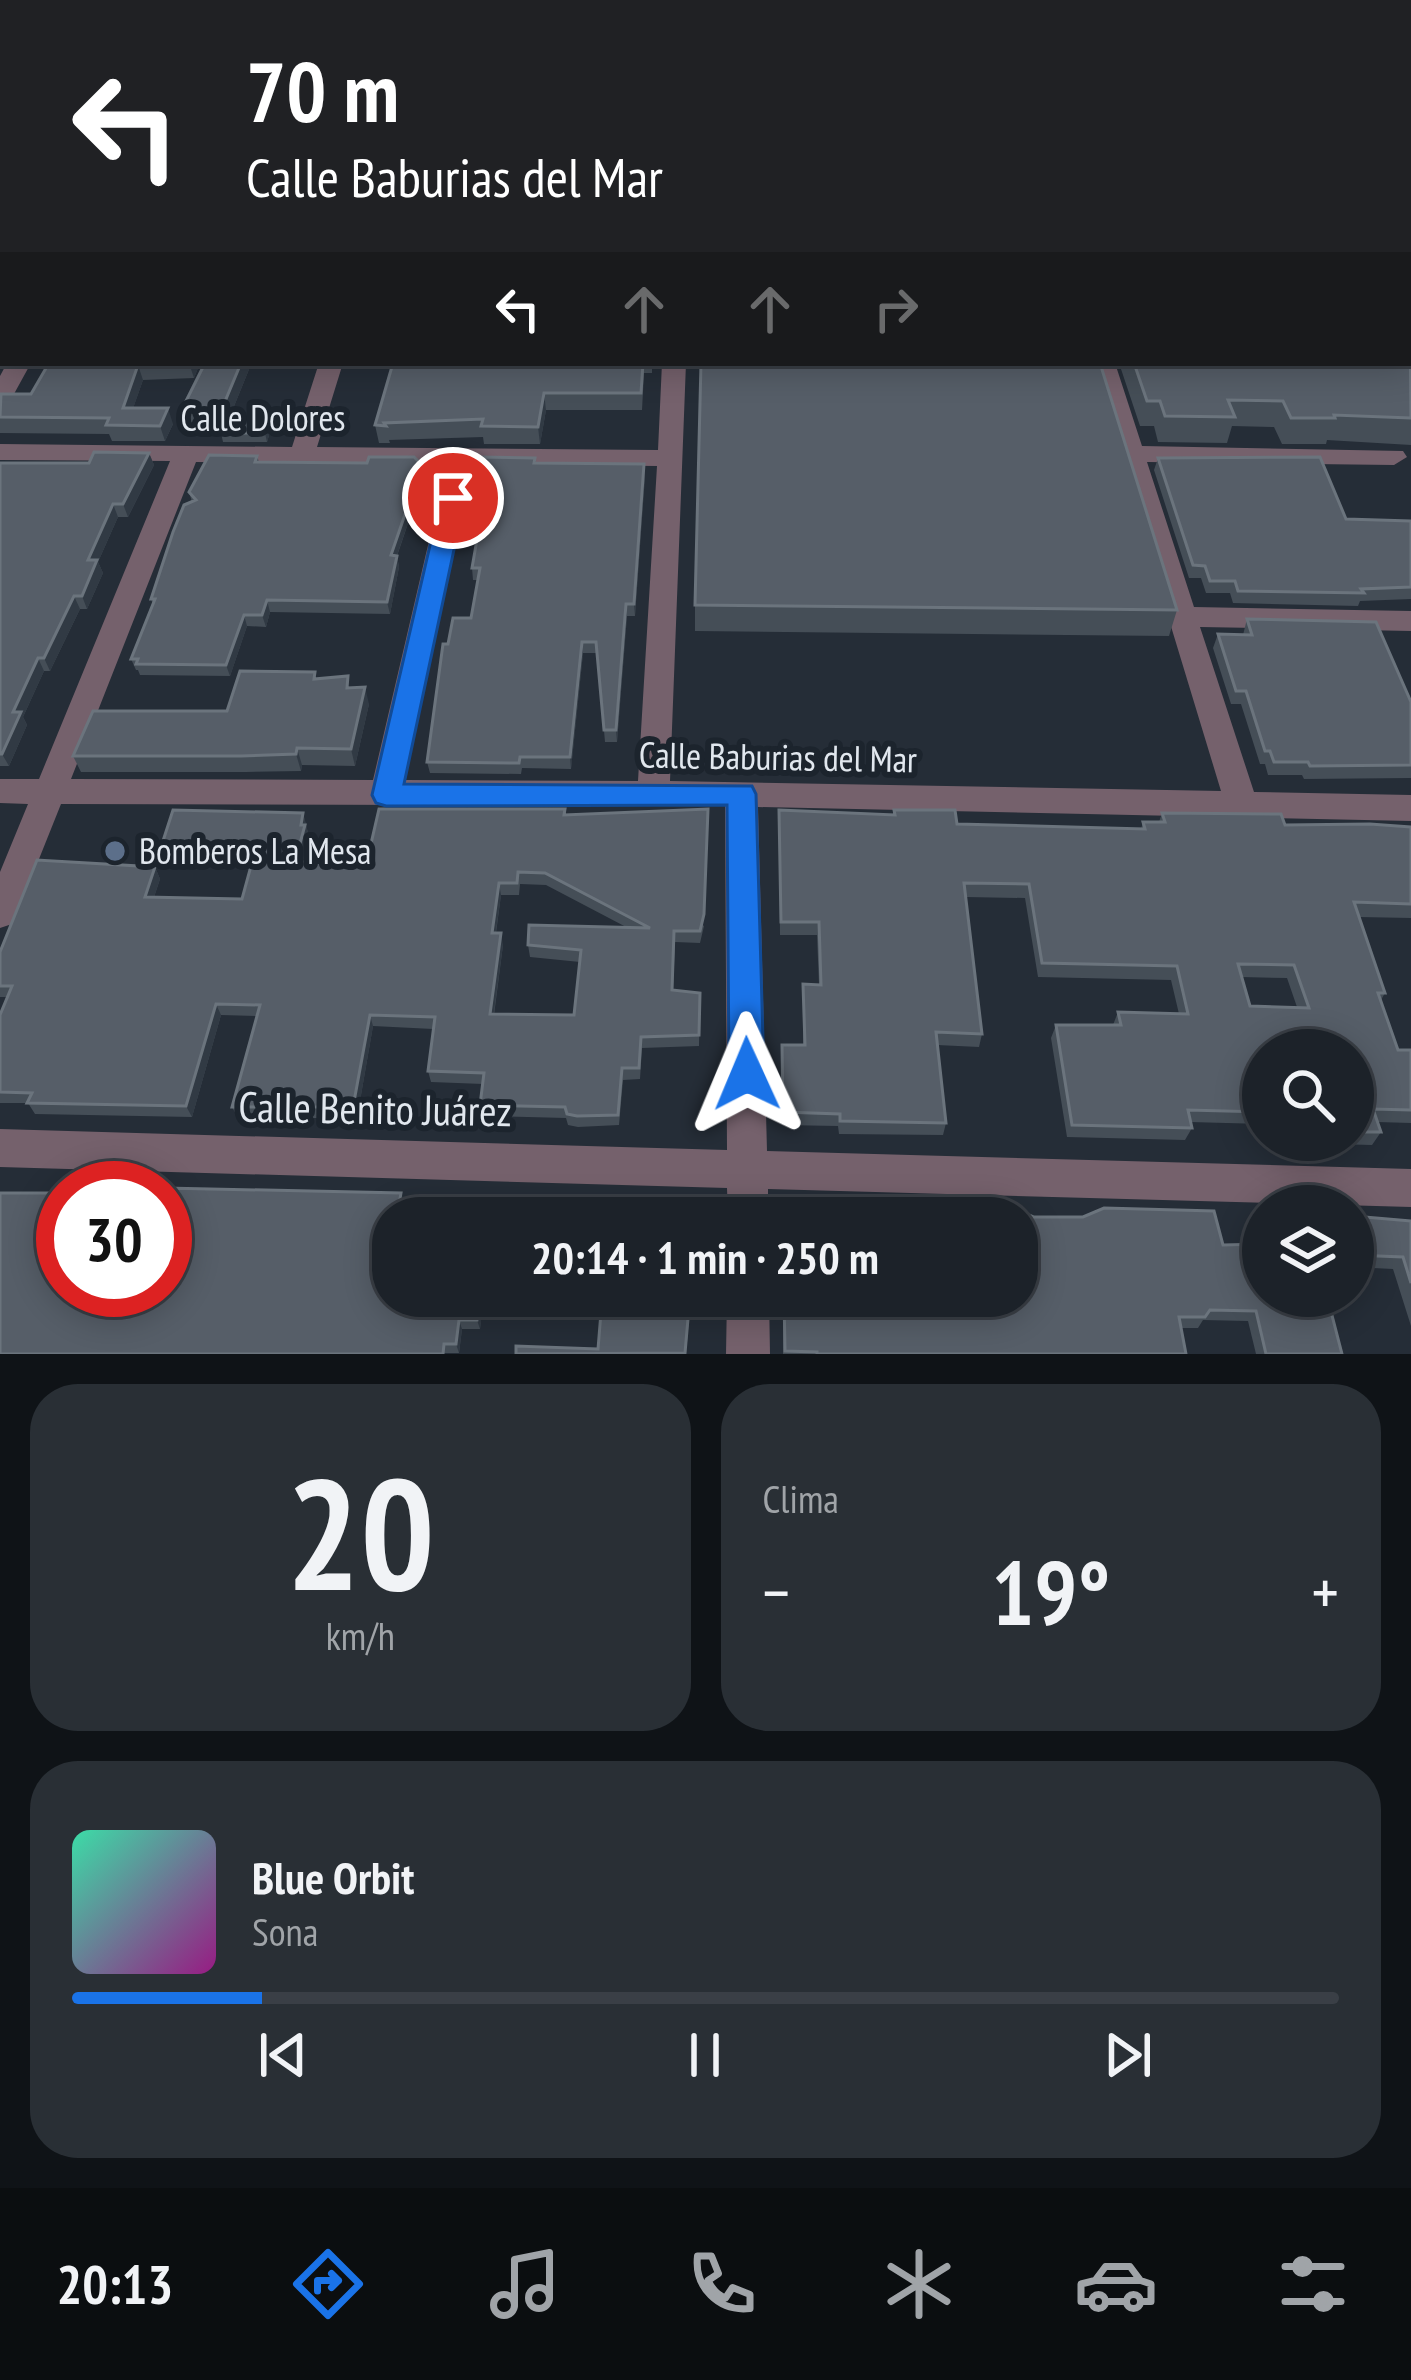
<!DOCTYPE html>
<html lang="es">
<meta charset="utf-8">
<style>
body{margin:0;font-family:"PT Sans Narrow",sans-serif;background:#292f35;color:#f1f3f6;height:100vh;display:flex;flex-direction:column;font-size:45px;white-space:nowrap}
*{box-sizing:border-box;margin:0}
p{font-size:39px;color:#a0a4a8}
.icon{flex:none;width:66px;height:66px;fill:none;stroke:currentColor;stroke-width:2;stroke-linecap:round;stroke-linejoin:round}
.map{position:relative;height:1354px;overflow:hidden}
.details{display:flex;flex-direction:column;gap:30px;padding:30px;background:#0f1317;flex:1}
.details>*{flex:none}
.hud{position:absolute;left:0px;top:0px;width:1413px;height:366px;box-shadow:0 6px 30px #0003,0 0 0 3px #3a3f46;background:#202124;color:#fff;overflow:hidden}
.tools{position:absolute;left:1242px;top:1029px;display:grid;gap:24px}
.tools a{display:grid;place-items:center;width:132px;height:132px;border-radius:50%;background:#1c2229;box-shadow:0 6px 30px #0003,0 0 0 3px #3a3f46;font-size:60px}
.speed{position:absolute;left:36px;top:1161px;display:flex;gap:24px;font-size:60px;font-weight:700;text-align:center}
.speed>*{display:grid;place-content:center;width:156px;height:156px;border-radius:50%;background:#1c2229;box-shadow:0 6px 30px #0003,0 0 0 3px #3a3f46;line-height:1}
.speed .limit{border:18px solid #d22;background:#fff;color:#111}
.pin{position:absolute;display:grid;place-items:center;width:102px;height:102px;color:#fff;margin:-51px;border:6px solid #fff;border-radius:50%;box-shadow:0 3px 12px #0007}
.me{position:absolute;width:132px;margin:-66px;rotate:359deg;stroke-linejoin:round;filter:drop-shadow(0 0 9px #0008)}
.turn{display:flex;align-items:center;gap:42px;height:252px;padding:0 48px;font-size:54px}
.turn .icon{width:156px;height:156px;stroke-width:2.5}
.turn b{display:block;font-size:84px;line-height:102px}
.lanes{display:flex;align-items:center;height:114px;padding:0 48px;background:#0003;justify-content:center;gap:60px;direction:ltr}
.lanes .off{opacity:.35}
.big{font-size:90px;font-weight:600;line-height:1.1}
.details .widget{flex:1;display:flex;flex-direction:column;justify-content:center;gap:18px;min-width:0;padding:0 42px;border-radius:48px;background:#292f35}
.details .dial{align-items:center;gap:0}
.dial b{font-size:156px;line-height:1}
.song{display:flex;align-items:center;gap:36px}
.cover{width:144px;height:144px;border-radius:18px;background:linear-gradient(135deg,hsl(160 70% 55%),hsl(310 70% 35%))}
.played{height:12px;border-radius:6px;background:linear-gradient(90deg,#1a73e8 15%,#3a3f46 15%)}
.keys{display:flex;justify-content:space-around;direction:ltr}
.heat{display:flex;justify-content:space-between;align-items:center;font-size:66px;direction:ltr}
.details .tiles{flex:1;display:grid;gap:30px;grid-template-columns:1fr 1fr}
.widget:last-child{grid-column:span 2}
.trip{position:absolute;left:372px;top:1197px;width:666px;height:120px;border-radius:48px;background:#1c2229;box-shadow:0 6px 30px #0003,0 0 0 3px #3a3f46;font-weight:600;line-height:120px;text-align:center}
.tabs{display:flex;height:192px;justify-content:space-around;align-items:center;background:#0b0e10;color:#a0a4a8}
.tabs .icon{width:84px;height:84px}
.tabs .current{color:#1a73e8}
.tabs b{font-size:54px;color:#f1f3f6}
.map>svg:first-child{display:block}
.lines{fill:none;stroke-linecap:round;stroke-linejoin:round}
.street{fill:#75616c;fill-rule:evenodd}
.secondary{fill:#9e7e8f;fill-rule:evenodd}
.primary{fill:#bd94ab;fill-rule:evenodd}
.wall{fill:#454e57;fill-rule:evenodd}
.shaded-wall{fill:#313a44}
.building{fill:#565e68;stroke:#6b747d;stroke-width:3;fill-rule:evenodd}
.route{fill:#1a73e8;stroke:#114b97;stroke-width:3}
.service-dot{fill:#5c6f8a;stroke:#1c242d;stroke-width:4.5}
.labels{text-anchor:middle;stroke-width:12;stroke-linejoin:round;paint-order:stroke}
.street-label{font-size:36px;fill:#e1e7ee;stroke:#1c242d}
.poi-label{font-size:36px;fill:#e1e7ee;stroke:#1c242d;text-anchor:start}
.near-street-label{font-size:42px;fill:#e1e7ee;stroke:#1c242d}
</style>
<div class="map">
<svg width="1411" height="1354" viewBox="0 0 1411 1354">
<rect width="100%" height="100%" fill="#252d37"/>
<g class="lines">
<!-- street -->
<path class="street" d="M 0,10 L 3,10 L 3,20 L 0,20 Z
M 0,154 L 3,154 L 3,166 L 0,166 Z
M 7,363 L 31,363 L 9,403 L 0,405 L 0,376 Z
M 319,363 L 343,363 L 317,447 L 658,450 L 662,363 L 686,363 L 670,781 L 1221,791 L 1091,363 L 1115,363 L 1142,446 L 1403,451 L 1407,457 L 1394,465 L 1147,462 L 1194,607 L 1411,611 L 1411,631 L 1200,627 L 1254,792 L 1411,795 L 1411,821 L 758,807 L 767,1151 L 1411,1169 L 1411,1207 L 768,1189 L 768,1218 L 728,1218 L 727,1188 L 0,1167 L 0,1129 L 727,1150 L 725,806 L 61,804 L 17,914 L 12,924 L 0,928 L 0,872 L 28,804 L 0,803 L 0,779 L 39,779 L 170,461 L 0,460 L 0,444 L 292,447 ZM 196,462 L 447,464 L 373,780 L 71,779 ZM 473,464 L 657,466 L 638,781 L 405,780 Z
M 727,1296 L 769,1296 L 770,1354 L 726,1354 Z"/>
<!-- secondary -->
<path class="secondary" d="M 0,0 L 11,3 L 3,3 L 0,12 Z"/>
<!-- primary -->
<path class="primary" d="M 0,264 L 3,264 L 3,278 L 0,278 Z
M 1410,276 L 1411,276 L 1411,290 L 1410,290 Z
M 0,293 L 3,293 L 3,307 L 0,307 Z
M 1410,301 L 1411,301 L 1411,315 L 1410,315 Z"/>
</g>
<!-- wall -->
<path class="wall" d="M 0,24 L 3,24 L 3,147 L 0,147 Z
M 0,190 L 3,190 L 3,243 L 0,243 Z
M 1411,323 L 1411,445 L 1327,440 L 1326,444 L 1282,444 L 1274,427 L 1232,426 L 1227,443 L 1158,442 L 1154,426 L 1140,426 L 1119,363 L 1410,363 Z
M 46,363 L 200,363 L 194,378 L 143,380 L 133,408 L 173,424 L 165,441 L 112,441 L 109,434 L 0,433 L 0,396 L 31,394 L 49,363 Z
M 393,363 L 652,363 L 652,373 L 644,373 L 642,410 L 546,410 L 540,444 L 484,444 L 483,437 L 389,440 L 390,443 L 379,443 L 375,425 Z
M 250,367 L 228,421 L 271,429 L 267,442 L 223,442 L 221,433 L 224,426 L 186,426 L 181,411 Z
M 149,453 L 154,465 L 128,517 L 118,517 L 98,562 L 103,573 L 87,609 L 80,609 L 50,671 L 44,671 L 23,717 L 27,725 L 9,766 L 0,766 L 0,463 L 89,463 Z
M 257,456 L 259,462 L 424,476 L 397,556 L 399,567 L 390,614 L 270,612 L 266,627 L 247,626 L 230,676 L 140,675 L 138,670 L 136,670 L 131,659 L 153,605 L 151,599 L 192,502 L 189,492 Z
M 535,458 L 536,463 L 645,476 L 635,616 L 627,616 L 617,742 L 605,742 L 597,653 L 583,653 L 571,769 L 522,768 L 521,774 L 430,773 L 427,762 L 448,644 L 471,618 L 478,580 L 473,580 L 472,568 L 481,517 L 471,517 L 469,505 Z
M 1158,458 L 1346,519 L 1411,521 L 1411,599 L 1360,601 L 1358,606 L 1233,603 L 1230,593 L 1206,593 L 1201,578 L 1189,578 L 1154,470 Z
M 695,605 L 1177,610 L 1169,636 L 695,631 Z
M 1247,619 L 1411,702 L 1411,778 L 1304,779 L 1302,775 L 1268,775 L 1265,764 L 1260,764 L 1241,704 L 1231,704 L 1213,648 L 1218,634 L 1243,635 Z
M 317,679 L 350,688 L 369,704 L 355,766 L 302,765 L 301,771 L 246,772 L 81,772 L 73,756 L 227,711 Z
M 779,810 L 957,824 L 1141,829 L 1143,822 L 1159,822 L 1162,813 L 1285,825 L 1411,827 L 1411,918 L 1359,917 L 1385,993 L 1381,1000 L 1398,1050 L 1411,1050 L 1411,1123 L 1377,1122 L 1381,1132 L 1372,1145 L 1292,1143 L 1291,1140 L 1353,1140 L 1353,1050 L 1263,1050 L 1263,1124 L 1190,1122 L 1192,1128 L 1185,1140 L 1067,1137 L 1051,1038 L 1056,1025 L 1113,1025 L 1118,1012 L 1179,1014 L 1171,980 L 1038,977 L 1025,898 L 966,897 L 982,1034 L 979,1047 L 937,1045 L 946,1123 L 943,1135 L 839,1134 L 838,1126 L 782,1125 L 782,1045 L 803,1045 L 803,984 L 819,985 L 817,935 L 780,935 ZM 1241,977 L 1287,978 L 1297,1007 L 1250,1006 Z
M 303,813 L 309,837 L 303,862 L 367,861 L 565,815 L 704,926 L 700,943 L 675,942 L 673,990 L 700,993 L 699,1046 L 642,1048 L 640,1079 L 623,1080 L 619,1125 L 578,1127 L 568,1125 L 566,1118 L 482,1116 L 480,1105 L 483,1084 L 431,1082 L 428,1071 L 433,1029 L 373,1026 L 357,1118 L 238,1118 L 232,1107 L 257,1016 L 221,1015 L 192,1117 L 35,1114 L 28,1103 L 0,1103 L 0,1015 L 7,997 L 0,997 L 0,952 L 155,867 L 160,879 L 154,897 L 242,899 L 253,856 L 167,856 L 162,844 ZM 520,884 L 546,885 L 628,928 L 528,945 L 530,957 L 580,962 L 574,1015 L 494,1015 L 503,945 L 496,933 L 501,895 L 519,895 Z
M 405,1203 L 404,1210 L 478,1214 L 565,1213 L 623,1206 L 623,1218 L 393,1218 L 393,1296 L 484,1296 L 480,1329 L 462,1329 L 459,1353 L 0,1354 Z
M 783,1204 L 1034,1217 L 1223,1245 L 1342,1354 L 1256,1354 L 1248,1321 L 1203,1320 L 1198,1328 L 1181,1328 L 1186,1354 L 783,1354 L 783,1296 L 1017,1296 L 1017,1218 L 782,1218 Z
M 1353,1216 L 1411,1221 L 1411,1326 L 1393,1269 L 1353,1267 Z
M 550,1296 L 691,1296 L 686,1354 L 516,1354 L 598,1349 L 601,1309 L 552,1308 Z"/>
<!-- shaded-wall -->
<path class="shaded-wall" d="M 1,343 L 3,349 L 3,363 L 1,364 Z
M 189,363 L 200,363 L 194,378 Z
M 241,363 L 248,363 L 250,367 L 226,426 L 221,411 Z
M 138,365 L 143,380 L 128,423 L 123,408 Z
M 544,393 L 546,410 L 540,444 L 538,427 Z
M 168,408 L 173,424 L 165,441 L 160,426 Z
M 268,420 L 271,429 L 267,442 L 265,433 Z
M 149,453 L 154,465 L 128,517 L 123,504 Z
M 644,464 L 645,476 L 635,616 L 634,604 Z
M 422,465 L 424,476 L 393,567 L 391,555 Z
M 113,504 L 118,517 L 98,562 L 103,573 L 87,609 L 82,596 L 88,560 Z
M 397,556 L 399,567 L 390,614 L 387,602 Z
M 74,596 L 80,609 L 50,671 L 44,658 Z
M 267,600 L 270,612 L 266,627 L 262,615 Z
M 626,604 L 627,616 L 617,742 L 616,730 Z
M 244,615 L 247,626 L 230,676 L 226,665 Z
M 582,642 L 583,653 L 571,769 L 570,757 Z
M 38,658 L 44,671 L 23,717 L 27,725 L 9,766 L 2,754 L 13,712 Z
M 365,687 L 369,704 L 355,766 L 351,749 Z
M 297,748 L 302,765 L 301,771 L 296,754 Z
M 303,813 L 309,837 L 299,874 L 295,862 Z
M 155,867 L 160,879 L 150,909 L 145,897 Z
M 499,883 L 501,895 L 494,944 L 492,933 Z
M 501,933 L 503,945 L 492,1026 L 490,1014 Z
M 216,1004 L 221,1015 L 192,1117 L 186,1106 Z
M 370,1015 L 373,1026 L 357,1118 L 353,1107 Z
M 401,1193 L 405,1203 L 402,1218 L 398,1210 Z
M 480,1296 L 484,1296 L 480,1329 L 477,1320 Z
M 459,1320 L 462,1329 L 459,1353 L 456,1344 Z"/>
<!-- building -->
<path class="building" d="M 53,0 L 1411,0 L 1411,246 L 1410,3 L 50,3 Z
M 0,24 L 3,24 L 3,130 L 0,130 Z
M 0,190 L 3,190 L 3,226 L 0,226 Z
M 0,304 L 3,304 L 3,343 L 0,344 Z
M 1410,323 L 1411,418 L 1334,415 L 1335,418 L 1291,418 L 1283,401 L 1228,400 L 1235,417 L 1165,416 L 1160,401 L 1147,401 L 1134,363 L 1410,363 Z
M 49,363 L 176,363 L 138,365 L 123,408 L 168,408 L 160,426 L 106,425 L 109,418 L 0,417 L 1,394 L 31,394 Z
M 205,363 L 241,363 L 221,411 L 181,411 Z
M 393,363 L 643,363 L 641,393 L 544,393 L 538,427 L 481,426 L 483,419 L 384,423 L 386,426 L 375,425 Z
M 701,363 L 1100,363 L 1177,610 L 695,605 Z
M 268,420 L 265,433 L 221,433 L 226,421 Z
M 94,452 L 149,453 L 123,504 L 113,504 L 88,560 L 97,560 L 82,596 L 74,596 L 44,658 L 38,658 L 13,712 L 21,712 L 2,754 L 0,754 L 0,463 L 89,463 Z
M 209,455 L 257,456 L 255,462 L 367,463 L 369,457 L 414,457 L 422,465 L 391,555 L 397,556 L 387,602 L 267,600 L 262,615 L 244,615 L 226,665 L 136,664 L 138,659 L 131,659 L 155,599 L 151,599 L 173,532 L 184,505 L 196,500 L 189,492 Z
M 478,457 L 535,458 L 534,463 L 644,464 L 634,604 L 626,604 L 616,730 L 604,730 L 596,642 L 582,642 L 570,757 L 520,757 L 519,763 L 427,762 L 443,644 L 448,644 L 453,618 L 471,618 L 480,568 L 472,568 L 483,505 L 469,505 Z
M 1320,457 L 1346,519 L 1411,521 L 1411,587 L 1361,589 L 1364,593 L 1238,591 L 1235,581 L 1210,581 L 1205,566 L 1193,565 L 1158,458 Z
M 1247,619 L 1376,622 L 1411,702 L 1411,765 L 1310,766 L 1308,762 L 1274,762 L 1270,751 L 1265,751 L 1246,691 L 1236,691 L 1218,634 L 1252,635 Z
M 240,671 L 315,672 L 314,679 L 348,676 L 347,688 L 365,687 L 351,749 L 297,748 L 296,754 L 241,756 L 73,756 L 93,711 L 227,711 Z
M 379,809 L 565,809 L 564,815 L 708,809 L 704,914 L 700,931 L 674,931 L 672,990 L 700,993 L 699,1035 L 641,1037 L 639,1068 L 622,1068 L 618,1115 L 577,1116 L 567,1114 L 565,1107 L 480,1105 L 484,1073 L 428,1071 L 435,1017 L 370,1015 L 353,1107 L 232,1107 L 260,1005 L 216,1004 L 186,1106 L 27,1103 L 32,1093 L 0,1092 L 0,1015 L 12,986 L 0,986 L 0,952 L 37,860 L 155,867 L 145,897 L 242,899 L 257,844 L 162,844 L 173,810 L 303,813 L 301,825 L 305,825 L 295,862 L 367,861 ZM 518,872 L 545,873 L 650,928 L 529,925 L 528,945 L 581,950 L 574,1015 L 490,1014 L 501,933 L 492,933 L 499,883 L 517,883 Z
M 779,810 L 895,815 L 894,810 L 955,810 L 957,824 L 1145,829 L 1143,822 L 1165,822 L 1162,813 L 1281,814 L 1285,825 L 1370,824 L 1411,827 L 1411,904 L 1354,902 L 1385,993 L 1378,993 L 1398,1050 L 1411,1050 L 1411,1110 L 1373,1109 L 1381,1132 L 1353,1132 L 1353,1050 L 1263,1050 L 1263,1112 L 1188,1110 L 1192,1128 L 1072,1125 L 1056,1025 L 1121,1025 L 1118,1012 L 1188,1014 L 1177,966 L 1042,963 L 1029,884 L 964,883 L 982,1034 L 936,1032 L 946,1123 L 840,1121 L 840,1114 L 783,1112 L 782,1045 L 805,1045 L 803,984 L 821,985 L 819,922 L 781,922 ZM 1238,964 L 1294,965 L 1309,1008 L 1250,1006 Z
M 72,1186 L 401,1193 L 398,1210 L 478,1214 L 565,1213 L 566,1204 L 623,1206 L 622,1218 L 393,1218 L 393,1296 L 480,1296 L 477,1320 L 459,1320 L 456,1344 L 444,1344 L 443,1354 L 0,1354 L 0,1193 L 63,1193 L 63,1290 L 165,1290 L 165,1188 L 71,1188 Z
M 783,1204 L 1009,1206 L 1034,1217 L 1083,1217 L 1104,1208 L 1214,1211 L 1223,1245 L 1263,1244 L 1263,1296 L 1327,1296 L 1342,1354 L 1266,1354 L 1256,1311 L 1210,1310 L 1205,1317 L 1179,1317 L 1186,1354 L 817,1354 L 817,1352 L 785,1351 L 784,1296 L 1017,1296 L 1017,1218 L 783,1218 Z
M 1353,1216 L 1411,1221 L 1411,1283 L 1403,1257 L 1353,1255 Z
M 550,1296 L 690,1296 L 685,1353 L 516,1354 L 516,1346 L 598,1349 L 602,1300 L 550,1298 Z"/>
<!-- route -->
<path class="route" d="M 453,491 L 465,498 L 404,784 L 752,786 L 756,794 L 764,1074 L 759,1085 L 747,1089 L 734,1085 L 729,1074 L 727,805 L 386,806 L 376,803 L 372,795 L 441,498 Z"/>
<!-- markers -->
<circle class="service-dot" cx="115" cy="851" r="12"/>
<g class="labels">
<!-- street labels -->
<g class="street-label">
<text x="263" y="431">Calle Dolores</text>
<text transform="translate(778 757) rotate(1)" y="13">Calle Baburias del Mar</text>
</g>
<!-- poi labels -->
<g class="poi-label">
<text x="139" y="864">Bomberos La Mesa</text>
</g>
<!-- near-street labels -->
<g class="near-street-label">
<text transform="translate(375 1109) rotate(1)" y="15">Calle Benito Juárez</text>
</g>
</g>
</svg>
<div class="tools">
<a><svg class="icon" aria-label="search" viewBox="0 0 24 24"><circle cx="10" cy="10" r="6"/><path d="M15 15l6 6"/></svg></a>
<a><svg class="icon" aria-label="layers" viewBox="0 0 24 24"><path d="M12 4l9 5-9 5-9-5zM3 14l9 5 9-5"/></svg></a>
</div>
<div class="speed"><div class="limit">30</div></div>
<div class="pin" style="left:453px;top:498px;background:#d93025"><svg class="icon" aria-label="arrive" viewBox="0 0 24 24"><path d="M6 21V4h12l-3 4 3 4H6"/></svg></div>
<svg class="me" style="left:747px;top:1074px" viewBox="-20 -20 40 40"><path d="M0-17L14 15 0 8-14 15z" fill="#1a73e8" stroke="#fff" stroke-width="4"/></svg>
<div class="trip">20:14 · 1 min · 250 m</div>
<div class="hud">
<div class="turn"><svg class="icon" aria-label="left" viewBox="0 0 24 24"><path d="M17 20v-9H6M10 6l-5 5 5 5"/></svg><div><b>70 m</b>Calle Baburias del Mar</div></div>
<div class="lanes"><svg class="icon" aria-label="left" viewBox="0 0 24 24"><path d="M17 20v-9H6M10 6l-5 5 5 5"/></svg><svg class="icon off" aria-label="ahead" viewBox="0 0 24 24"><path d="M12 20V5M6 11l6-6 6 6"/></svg><svg class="icon off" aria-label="ahead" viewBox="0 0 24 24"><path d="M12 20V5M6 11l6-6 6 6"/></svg><svg class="icon off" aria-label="right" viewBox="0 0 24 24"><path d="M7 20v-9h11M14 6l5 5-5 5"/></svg></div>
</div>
</div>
<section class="details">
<div class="tiles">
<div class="widget dial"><b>20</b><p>km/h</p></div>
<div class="widget"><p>Clima</p>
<div class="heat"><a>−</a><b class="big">19°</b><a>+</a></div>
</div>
<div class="widget">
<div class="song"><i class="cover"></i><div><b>Blue Orbit</b><p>Sona</p></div></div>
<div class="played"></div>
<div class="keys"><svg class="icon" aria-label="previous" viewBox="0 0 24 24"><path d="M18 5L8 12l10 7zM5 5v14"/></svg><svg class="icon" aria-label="pause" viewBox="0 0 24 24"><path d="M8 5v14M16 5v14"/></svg><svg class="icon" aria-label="next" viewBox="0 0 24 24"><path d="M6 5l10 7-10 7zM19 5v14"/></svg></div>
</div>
</div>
</section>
<nav class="tabs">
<b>20:13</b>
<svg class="icon current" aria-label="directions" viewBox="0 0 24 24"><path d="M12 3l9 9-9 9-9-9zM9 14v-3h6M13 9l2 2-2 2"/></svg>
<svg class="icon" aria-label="music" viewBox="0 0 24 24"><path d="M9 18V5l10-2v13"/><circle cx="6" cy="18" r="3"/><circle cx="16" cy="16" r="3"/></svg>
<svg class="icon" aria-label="phone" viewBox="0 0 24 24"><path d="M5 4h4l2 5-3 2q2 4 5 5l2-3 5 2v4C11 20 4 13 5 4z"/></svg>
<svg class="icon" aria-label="climate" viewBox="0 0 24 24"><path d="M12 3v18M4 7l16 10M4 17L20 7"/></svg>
<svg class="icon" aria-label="car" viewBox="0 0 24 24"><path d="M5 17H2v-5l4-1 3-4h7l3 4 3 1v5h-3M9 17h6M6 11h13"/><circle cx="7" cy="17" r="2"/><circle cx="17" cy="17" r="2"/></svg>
<svg class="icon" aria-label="filters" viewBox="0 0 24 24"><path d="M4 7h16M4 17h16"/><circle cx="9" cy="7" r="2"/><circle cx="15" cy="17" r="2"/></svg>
</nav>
